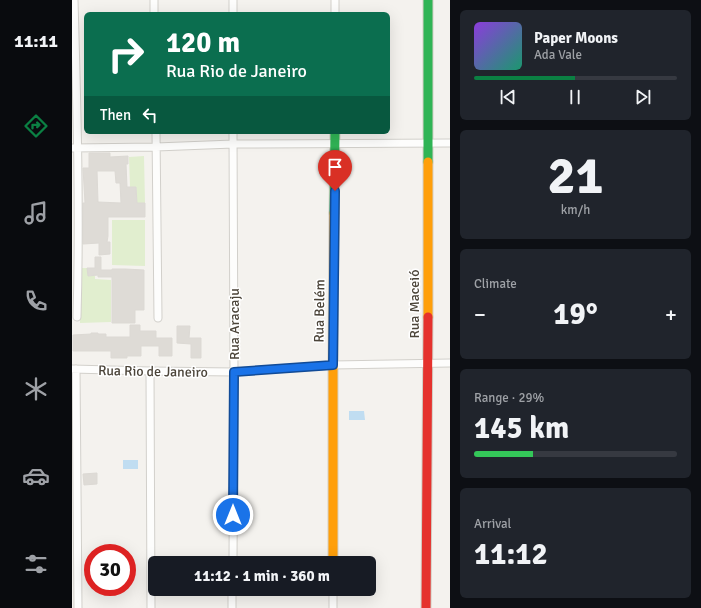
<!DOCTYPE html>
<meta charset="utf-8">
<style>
body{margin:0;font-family:Signika,sans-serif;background:#20242c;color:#f1f3f6;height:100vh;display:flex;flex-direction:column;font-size:15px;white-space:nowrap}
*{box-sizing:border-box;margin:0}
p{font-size:13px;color:#9ea1a6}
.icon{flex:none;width:22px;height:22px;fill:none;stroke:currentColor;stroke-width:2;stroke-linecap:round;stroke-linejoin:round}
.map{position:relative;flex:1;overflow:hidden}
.details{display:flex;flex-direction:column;gap:10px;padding:10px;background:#0d0f14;width:251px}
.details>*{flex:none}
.banner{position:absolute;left:12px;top:12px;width:306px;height:122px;border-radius:6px;box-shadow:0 4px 16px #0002;background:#0b6e4f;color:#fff;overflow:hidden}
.speed{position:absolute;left:12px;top:544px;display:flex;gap:8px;font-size:20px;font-weight:700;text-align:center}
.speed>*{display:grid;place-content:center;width:52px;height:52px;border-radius:50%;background:#171b24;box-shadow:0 4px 16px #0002;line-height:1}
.speed .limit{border:6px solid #d22;background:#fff;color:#111}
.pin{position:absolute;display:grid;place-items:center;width:34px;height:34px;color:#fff;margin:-41px -17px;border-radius:50% 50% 50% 0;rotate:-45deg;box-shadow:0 0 4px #0007}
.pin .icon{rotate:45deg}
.me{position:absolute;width:44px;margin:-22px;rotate:0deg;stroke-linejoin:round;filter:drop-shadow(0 0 3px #0008)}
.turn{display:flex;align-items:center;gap:14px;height:84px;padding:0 16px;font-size:18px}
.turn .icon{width:52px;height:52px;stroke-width:2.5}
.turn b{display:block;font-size:28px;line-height:34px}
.then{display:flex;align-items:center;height:38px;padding:0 16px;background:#0003;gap:8px;font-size:15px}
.big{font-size:30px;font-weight:700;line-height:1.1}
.details .tile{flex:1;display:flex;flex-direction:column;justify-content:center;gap:6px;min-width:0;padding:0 14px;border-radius:6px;background:#20242c}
.details .dial{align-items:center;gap:0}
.dial b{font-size:52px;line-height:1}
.song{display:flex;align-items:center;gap:12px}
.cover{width:48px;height:48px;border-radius:6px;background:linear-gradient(135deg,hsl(270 70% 55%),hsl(160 70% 35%))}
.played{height:4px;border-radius:2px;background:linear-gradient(90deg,#0b8043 50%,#363941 50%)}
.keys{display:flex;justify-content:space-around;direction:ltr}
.heat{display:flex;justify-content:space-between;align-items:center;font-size:22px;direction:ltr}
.charge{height:6px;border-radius:3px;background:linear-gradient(90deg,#34c759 29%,#363941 0)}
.trip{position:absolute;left:76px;top:556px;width:228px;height:40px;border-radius:6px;background:#171b24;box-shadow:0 4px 16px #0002;font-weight:700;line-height:40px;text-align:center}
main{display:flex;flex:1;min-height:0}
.dock{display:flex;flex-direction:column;width:72px;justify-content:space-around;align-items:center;background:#090b0e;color:#9ea1a6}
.dock .icon{width:28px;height:28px}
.dock .current{color:#0b8043}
.dock b{font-size:18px;color:#f1f3f6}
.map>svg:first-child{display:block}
.green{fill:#e1eecf}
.water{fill:#c0ddf1}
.building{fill:#dedbd6;stroke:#dcd9d4;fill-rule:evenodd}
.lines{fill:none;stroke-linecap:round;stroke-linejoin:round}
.street-casing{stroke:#d2d0cb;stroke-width:9}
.fast-casing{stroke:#d3cfc5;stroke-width:11}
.slow-casing{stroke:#d3cfc5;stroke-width:11}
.jam-casing{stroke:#d3cfc5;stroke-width:11}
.street{stroke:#fdfdfc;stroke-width:7}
.fast{stroke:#30b455;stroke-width:9}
.slow{stroke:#ff9f0a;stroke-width:9}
.jam{stroke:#e5322d;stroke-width:9}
.route-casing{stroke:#114b97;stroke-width:10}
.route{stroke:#1a73e8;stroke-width:7}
.labels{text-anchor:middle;stroke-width:3;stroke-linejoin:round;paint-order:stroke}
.street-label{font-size:14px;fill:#4b4439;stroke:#fff}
</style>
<main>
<nav class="dock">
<b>11:11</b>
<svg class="icon current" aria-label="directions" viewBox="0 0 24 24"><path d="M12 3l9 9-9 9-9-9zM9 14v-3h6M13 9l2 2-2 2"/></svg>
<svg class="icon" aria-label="music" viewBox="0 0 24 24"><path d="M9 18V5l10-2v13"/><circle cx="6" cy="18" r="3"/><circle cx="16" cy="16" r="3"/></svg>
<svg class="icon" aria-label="phone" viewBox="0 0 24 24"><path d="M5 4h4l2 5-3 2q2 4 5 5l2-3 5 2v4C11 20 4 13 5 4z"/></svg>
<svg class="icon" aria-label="climate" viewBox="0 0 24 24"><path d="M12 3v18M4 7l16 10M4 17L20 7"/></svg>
<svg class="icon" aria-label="car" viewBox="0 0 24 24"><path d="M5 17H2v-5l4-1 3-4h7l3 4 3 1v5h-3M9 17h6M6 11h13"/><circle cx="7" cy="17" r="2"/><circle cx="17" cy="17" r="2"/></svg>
<svg class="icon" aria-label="filters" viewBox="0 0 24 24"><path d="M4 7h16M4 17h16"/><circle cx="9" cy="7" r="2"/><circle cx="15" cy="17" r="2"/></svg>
</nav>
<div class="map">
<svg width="378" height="608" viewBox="0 0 378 608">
<rect width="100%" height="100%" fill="#f4f2ee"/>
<!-- green -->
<path class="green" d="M 72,156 L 73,203 L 65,203 L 64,187 L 58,187 L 57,157 Z
M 40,220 L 73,220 L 73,266 L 40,265 Z
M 8,268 L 16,268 L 16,276 L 23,276 L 23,279 L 39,280 L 39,322 L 8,323 L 7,279 Z"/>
<!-- water -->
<path class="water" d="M 277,411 L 292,411 L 293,420 L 277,420 Z
M 51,460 L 66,460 L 66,469 L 51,469 Z"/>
<!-- building -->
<path class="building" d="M 17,153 L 38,153 L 38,157 L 56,156 L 56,164 L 54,164 L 55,187 L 64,187 L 65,203 L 73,203 L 73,217 L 36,217 L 36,236 L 35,242 L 38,242 L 38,254 L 27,255 L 27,243 L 11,244 L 11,203 L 13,203 L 11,168 L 17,168 ZM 25,171 L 43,171 L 44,183 L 48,183 L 49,203 L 26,202 Z
M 23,257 L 29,257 L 29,270 L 40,270 L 40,269 L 53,269 L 72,270 L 72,310 L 63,310 L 63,323 L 40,323 L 40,277 L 26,277 L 26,275 L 16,276 L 15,268 L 23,268 Z
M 58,325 L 68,325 L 68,331 L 84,331 L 84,338 L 100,338 L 100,356 L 87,356 L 87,346 L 69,346 L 69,356 L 55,356 L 55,358 L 39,358 L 39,351 L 1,351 L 1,335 L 19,334 L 19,333 L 26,333 L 26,334 L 34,334 L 34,337 L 58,337 Z
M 105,326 L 118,326 L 117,338 L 129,338 L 129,358 L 119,358 L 119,344 L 105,343 Z
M 25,473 L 25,484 L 12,485 L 11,474 Z"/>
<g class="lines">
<!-- street casing -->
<g class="street-casing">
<path id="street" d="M 2,0 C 5,106 8,211 5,317
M 82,0 L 82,14
M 161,0 L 161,14
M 263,0 L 263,14
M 84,132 L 86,318
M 0,148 L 84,147 L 161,144 L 378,143
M 0,369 L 78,371 L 162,372 L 261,365 L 378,363
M 4,369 L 6,608
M 78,371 L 79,608
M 161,563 L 162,372 L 161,132
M 261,589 L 261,608
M 160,608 L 160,589"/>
</g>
<!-- fast casing -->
<g class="fast-casing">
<path id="fast" d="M 356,0 L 356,162
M 262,213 L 263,132"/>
</g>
<!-- slow casing -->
<g class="slow-casing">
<path id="slow" d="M 356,162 L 356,317
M 261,563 L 261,365 L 262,213"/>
</g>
<!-- jam casing -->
<g class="jam-casing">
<path id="jam" d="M 354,608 L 356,317"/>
</g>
<!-- street -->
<use href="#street" class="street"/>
<!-- fast -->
<use href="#fast" class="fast"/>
<!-- slow -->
<use href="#slow" class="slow"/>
<!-- jam -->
<use href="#jam" class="jam"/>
</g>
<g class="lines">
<!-- route casing -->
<g class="route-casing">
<path id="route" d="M 161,515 L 162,372 L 261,365 L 263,191"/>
</g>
<!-- route -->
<use href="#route" class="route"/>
</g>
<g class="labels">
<!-- street labels -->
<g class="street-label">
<text transform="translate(342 304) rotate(-90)" y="5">Rua Maceió</text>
<text transform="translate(247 311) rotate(-89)" y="5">Rua Belém</text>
<text transform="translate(162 324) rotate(-90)" y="5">Rua Aracaju</text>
<text transform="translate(81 371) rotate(1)" y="5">Rua Rio de Janeiro</text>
</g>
</g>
</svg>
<div class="speed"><div class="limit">30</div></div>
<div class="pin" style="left:263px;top:191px;background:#d93025"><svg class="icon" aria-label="arrive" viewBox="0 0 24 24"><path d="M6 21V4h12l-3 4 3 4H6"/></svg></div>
<svg class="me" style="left:161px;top:515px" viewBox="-20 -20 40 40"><circle r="17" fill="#1a73e8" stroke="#fff" stroke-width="3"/><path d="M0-11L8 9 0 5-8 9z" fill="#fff"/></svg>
<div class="trip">11:12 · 1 min · 360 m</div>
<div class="banner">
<div class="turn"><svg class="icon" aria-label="right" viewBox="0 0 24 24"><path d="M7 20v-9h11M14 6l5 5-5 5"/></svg><div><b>120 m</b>Rua Rio de Janeiro</div></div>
<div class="then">Then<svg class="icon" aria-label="left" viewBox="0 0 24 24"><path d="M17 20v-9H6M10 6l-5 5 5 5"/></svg></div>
</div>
</div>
<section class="details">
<div class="tile">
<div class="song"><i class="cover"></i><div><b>Paper Moons</b><p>Ada Vale</p></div></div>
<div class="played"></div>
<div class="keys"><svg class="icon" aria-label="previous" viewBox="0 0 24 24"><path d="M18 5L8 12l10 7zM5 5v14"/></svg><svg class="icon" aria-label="pause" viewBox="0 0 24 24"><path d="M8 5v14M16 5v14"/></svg><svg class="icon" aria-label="next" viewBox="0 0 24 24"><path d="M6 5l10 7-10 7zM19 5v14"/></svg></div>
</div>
<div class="tile dial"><b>21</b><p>km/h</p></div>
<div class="tile"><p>Climate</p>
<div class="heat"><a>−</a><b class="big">19°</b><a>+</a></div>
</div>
<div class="tile"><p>Range · 29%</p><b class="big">145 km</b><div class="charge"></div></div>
<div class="tile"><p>Arrival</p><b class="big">11:12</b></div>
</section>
</main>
